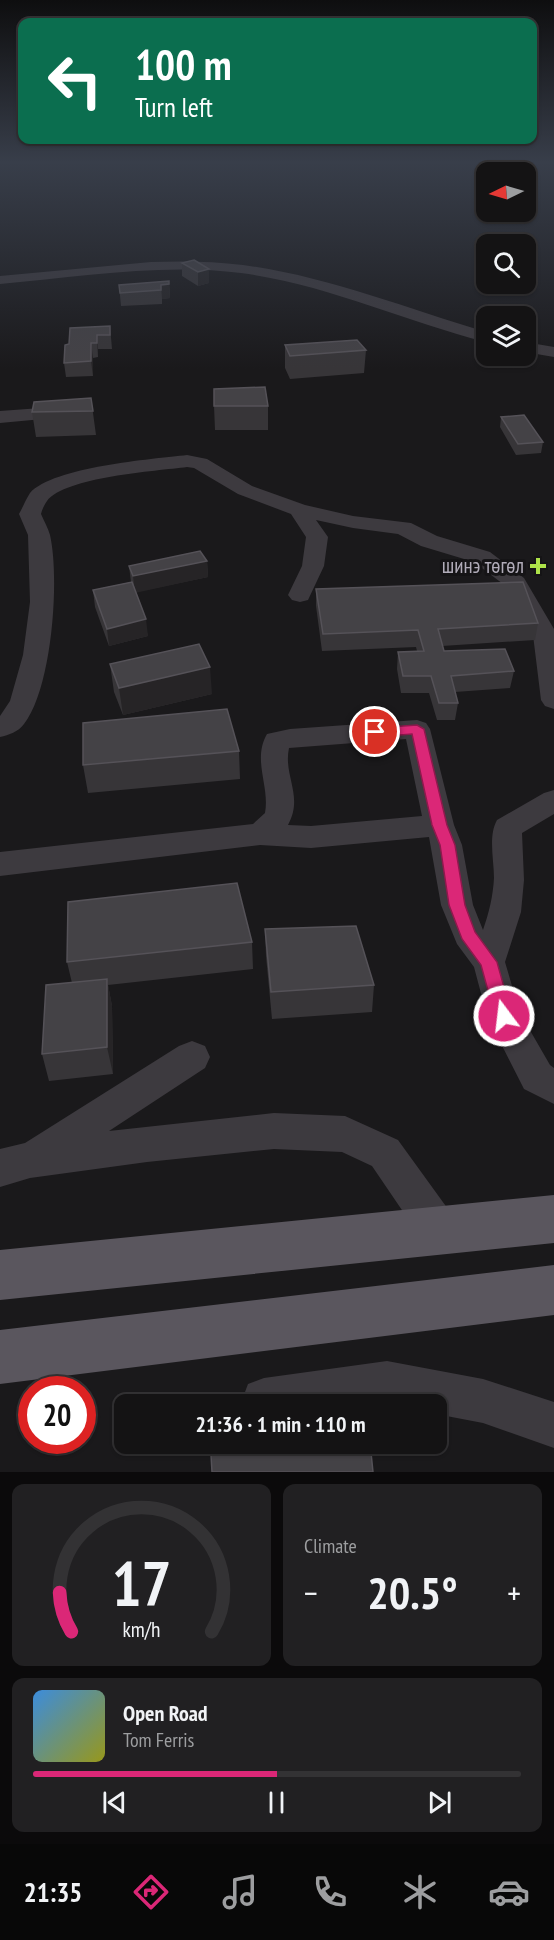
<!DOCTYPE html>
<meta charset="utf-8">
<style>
body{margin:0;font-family:"PT Sans Narrow",sans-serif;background:#212022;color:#f1f3f6;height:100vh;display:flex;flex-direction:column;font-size:22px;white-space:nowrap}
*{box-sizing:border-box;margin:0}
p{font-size:20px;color:#9d9ea0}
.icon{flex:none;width:33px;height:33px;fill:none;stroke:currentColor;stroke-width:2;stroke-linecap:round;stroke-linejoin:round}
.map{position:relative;height:1472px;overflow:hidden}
.drawer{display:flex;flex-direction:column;gap:12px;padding:12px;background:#0b0a0b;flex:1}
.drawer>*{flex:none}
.top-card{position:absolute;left:18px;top:18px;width:519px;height:126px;border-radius:12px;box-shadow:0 2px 4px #0004,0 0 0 2px #333234;background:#0b6e4f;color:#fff;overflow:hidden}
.needle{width:39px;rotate:265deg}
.fabs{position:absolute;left:476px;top:162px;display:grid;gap:12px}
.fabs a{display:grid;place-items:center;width:60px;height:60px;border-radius:12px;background:#141314;box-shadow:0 2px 4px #0004,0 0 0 2px #333234;font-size:30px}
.speed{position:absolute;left:18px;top:1376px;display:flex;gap:12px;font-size:30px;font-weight:700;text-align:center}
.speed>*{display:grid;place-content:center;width:78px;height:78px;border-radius:50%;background:#141314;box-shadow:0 2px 4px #0004,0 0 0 2px #333234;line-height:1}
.speed .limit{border:9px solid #d22;background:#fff;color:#111}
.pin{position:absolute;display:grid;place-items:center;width:51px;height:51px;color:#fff;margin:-26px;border:3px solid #fff;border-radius:50%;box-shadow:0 2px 6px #0007}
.me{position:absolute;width:66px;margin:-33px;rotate:345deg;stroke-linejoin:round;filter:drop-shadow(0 0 4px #0008)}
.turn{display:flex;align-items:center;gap:21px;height:126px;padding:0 18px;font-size:27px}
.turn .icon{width:78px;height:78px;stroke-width:2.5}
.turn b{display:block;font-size:42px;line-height:51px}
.big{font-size:45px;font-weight:700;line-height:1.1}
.drawer .card{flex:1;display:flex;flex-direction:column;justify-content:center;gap:9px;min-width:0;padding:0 21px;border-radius:12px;background:#212022}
.drawer .dial{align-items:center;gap:0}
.dial svg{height:156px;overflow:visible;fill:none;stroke:#333234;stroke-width:7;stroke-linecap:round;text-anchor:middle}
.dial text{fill:#f1f3f6;stroke:none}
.song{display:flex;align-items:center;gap:18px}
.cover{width:72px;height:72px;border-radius:9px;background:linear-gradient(135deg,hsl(210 70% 55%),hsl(60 70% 35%))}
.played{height:6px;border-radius:3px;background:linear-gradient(90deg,#db2777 50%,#333234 50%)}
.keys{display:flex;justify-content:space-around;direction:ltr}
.heat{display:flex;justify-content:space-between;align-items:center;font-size:33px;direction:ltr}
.drawer .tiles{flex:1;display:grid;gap:12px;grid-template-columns:1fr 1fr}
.card:last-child{grid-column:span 2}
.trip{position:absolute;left:114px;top:1394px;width:333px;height:60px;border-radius:12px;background:#141314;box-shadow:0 2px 4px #0004,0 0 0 2px #333234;font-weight:700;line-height:60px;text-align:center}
.tab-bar{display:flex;height:96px;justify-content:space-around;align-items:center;background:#080808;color:#9d9ea0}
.tab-bar .icon{width:42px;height:42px}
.tab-bar .selected{color:#db2777}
.tab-bar b{font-size:27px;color:#f1f3f6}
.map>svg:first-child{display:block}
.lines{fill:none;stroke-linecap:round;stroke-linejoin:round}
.minor{fill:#3d3a3f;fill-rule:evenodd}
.major{fill:#5a565e;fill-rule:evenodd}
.wall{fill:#373538}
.shaded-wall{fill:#262426}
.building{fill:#444246;stroke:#555258;stroke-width:1.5}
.route{fill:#db2777;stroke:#8e194d;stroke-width:1.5}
.poi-dot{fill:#ade249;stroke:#151416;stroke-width:2}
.labels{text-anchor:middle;stroke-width:6;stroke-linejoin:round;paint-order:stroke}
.poi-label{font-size:21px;fill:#b1acb9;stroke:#151416;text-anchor:end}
</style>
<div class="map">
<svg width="554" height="1472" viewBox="0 0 554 1472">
<rect width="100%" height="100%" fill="#1a191b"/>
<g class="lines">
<!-- minor -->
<path class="minor" d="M 151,262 C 181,261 212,261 243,265 C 326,276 405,308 486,332 L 486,342 C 404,321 326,284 241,273 C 161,263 80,277 0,284 L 0,276 Z
M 525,342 L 554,347 L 554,357 L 525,352 Z
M 68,406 L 75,408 L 77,412 L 75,416 L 0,423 L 0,411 Z
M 187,455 L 207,459 L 252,486 L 305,505 L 353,516 L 411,523 L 437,536 L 490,552 L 524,578 L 554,629 L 554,709 L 545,706 L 541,700 L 533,635 L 507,587 L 474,562 L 421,546 L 398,534 L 353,528 L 316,520 L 328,537 L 324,566 L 308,600 L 300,602 L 292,600 L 288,595 L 302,566 L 306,537 L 291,514 L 238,494 L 194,468 L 187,467 C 156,471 65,477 47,501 C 44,505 42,510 41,514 C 44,521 48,528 50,535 C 60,579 52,688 24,724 C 18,732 9,735 0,737 L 0,716 L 10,701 L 23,655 L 30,602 L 28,535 L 19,514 C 23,507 26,499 30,493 C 53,467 152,459 187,455 Z
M 417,720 L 426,723 L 430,729 L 454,825 L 462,845 L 473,905 L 483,930 C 489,913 493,896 494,878 C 494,860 488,836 497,820 L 544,793 L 554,790 L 554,814 L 522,833 L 524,880 L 521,912 L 505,962 L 520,1013 L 550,1065 L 554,1068 L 554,1104 L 524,1089 L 487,1016 L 474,967 L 457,944 L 441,905 L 429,837 L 311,848 L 260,845 L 0,876 L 0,852 L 253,824 L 265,813 C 270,786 252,760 267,734 L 290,729 ZM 406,739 L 422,816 L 311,826 L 288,825 C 304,796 283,776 289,748 Z
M 192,1041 L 205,1046 L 210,1057 L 205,1068 L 109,1131 L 274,1113 L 345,1116 L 398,1140 L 453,1216 L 459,1230 L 453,1244 L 439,1250 L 425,1244 L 372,1166 L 342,1152 L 274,1149 L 147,1162 L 30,1178 L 0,1187 L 0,1149 L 25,1143 L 179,1046 Z
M 387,1361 L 483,1379 L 554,1402 L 554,1448 L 483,1423 L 436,1414 L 436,1404 L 243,1404 L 242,1400 L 248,1384 L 264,1378 Z"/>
<!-- major -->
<path class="major" d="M 554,1195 L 554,1243 L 0,1300 L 0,1250 Z
M 554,1265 L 554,1315 L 0,1384 L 0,1330 Z"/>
</g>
<!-- wall -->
<path class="wall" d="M 182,263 L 209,269 L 209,283 L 198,286 L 182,276 Z
M 169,281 L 170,298 L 162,299 L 162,304 L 121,306 L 119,285 Z
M 110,326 L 112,349 L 98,349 L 98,357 L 93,358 L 93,376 L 66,377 L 64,363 L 69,344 Z
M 285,345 L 366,350 L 364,373 L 290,379 L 285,368 Z
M 91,398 L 96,435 L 36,437 L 32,412 Z
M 214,406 L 268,406 L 268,430 L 215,430 Z
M 501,417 L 543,442 L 541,453 L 516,455 L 500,427 Z
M 207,561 L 208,577 L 136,592 L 148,636 L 109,646 L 95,607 L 93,590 L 131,582 L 129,566 Z
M 316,589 L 538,623 L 535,640 L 442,646 L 444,651 L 514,671 L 510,688 L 455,692 L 458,703 L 455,720 L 437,720 L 429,693 L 401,693 L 397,669 L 398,652 L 417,651 L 416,647 L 322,651 L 316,606 Z
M 110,664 L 212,694 L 123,715 L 114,692 Z
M 239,751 L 240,779 L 88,793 L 83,765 Z
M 265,929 L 374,985 L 372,1012 L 272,1019 L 266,956 Z
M 252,942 L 253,969 L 108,985 L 112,1006 L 113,1074 L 49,1081 L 42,1054 L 72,983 L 67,962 Z"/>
<!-- shaded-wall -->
<path class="shaded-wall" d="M 209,269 L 209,283 L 198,286 L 198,272 Z
M 169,284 L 170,298 L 162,299 L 161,285 Z
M 97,335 L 98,349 L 98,357 L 97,343 Z
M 91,343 L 93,358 L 93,376 L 91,361 Z
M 207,561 L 208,577 L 135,593 L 133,576 Z
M 146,619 L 148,636 L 109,646 L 107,629 Z
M 210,667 L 212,694 L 123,715 L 119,688 Z
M 107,979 L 112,1006 L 113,1074 L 107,1047 Z"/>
<!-- building -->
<path class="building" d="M 194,260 L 209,269 L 198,272 L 182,263 Z
M 169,281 L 169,284 L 161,285 L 161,290 L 120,293 L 119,285 Z
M 110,326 L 110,335 L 97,335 L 97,343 L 91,343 L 91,361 L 64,363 L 65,345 L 69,344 L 70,328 Z
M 357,340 L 366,350 L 290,356 L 285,345 Z
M 265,387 L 268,406 L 214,406 L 214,389 Z
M 91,398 L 93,411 L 32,412 L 34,402 Z
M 524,415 L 543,442 L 518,444 L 501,417 Z
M 200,551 L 207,561 L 133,576 L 129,566 Z
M 132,582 L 146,619 L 107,629 L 93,590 Z
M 523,582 L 538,623 L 438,629 L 444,651 L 505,649 L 514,671 L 451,676 L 458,703 L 439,703 L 431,676 L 403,676 L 398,652 L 424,651 L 418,630 L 323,634 L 316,589 Z
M 199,644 L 210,667 L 119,688 L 110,664 Z
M 227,709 L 239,751 L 83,765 L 83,723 Z
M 237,883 L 252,942 L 67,962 L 68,902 Z
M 356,926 L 374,985 L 271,992 L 265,929 Z
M 107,979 L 107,1047 L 42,1054 L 46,985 Z
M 311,1443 L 370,1443 L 373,1472 L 212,1472 L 211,1455 Z"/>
<!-- sky -->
<linearGradient id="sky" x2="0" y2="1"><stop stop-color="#0e0e0f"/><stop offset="0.44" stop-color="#383e4a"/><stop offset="1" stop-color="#383e4a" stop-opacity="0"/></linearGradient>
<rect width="554" height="369" fill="url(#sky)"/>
<!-- route -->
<path class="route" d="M 417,725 L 424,729 L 447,825 L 455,845 L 465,905 L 475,932 L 497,962 L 512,1016 L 510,1021 L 504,1023 L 498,1021 L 495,1016 L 481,965 L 462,939 L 449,905 L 440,845 L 432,825 L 412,734 L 375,737 L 368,732 L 375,728 Z"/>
<!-- markers -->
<path class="poi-dot" d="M535 557h6v6h6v6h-6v6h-6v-6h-6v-6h6z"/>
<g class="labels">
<!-- poi labels -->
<g class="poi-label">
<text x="524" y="573">шинэ төгөл</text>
</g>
</g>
</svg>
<div class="fabs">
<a><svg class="needle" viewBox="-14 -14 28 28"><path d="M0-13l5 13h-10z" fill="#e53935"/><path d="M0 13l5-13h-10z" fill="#9d9ea0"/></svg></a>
<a><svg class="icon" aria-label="search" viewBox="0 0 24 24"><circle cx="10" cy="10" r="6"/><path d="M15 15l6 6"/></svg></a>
<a><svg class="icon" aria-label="layers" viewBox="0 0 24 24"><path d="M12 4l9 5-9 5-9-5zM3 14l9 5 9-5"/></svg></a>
</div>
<div class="speed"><div class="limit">20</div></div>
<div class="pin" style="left:375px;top:732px;background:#d93025"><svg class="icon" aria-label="arrive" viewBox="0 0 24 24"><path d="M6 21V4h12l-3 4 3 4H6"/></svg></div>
<svg class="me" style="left:504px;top:1016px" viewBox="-20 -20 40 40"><circle r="17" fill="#db2777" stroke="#fff" stroke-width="3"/><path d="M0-11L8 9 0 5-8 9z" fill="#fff"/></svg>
<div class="trip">21:36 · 1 min · 110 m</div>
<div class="top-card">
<div class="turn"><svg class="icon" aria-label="left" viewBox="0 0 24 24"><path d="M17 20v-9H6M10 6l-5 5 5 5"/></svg><div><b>100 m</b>Turn left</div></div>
</div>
</div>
<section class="drawer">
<div class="tiles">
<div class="card dial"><svg viewBox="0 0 100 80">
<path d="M14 69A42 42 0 1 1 86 69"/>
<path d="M14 69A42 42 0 0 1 8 49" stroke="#db2777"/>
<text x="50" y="56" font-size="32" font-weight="700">17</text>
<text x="50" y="72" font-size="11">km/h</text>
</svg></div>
<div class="card"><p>Climate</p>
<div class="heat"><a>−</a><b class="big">20.5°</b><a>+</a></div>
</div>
<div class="card">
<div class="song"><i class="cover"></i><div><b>Open Road</b><p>Tom Ferris</p></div></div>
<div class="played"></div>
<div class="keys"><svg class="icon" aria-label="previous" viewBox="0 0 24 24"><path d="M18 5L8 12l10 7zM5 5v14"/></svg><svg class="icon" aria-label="pause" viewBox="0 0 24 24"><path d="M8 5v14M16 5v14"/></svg><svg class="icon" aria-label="next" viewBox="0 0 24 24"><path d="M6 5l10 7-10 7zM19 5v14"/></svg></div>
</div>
</div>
</section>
<nav class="tab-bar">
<b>21:35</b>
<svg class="icon selected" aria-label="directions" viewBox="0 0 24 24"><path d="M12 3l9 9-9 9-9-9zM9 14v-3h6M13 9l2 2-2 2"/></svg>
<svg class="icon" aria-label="music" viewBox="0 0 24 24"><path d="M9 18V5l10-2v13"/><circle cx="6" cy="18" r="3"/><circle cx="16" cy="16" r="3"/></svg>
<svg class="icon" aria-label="phone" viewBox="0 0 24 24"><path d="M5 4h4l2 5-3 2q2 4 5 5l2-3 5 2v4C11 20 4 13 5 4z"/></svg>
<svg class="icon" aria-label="climate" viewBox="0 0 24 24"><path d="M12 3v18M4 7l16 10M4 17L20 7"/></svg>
<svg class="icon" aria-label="car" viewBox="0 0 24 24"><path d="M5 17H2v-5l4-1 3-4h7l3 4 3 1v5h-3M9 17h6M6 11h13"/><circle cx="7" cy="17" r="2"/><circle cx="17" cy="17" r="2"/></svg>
</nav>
